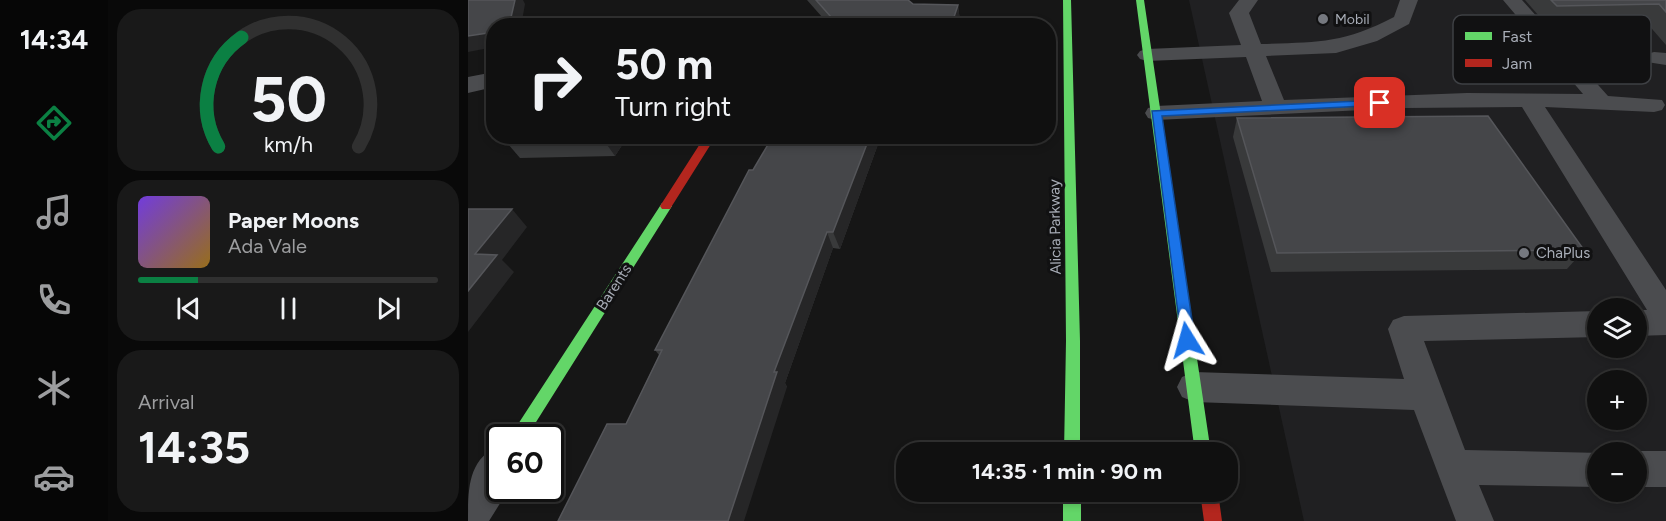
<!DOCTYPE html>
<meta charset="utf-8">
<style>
body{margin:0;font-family:Figtree,sans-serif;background:#191919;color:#f1f3f6;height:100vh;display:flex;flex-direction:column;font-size:22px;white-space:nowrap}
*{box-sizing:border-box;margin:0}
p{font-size:20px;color:#9c9d9f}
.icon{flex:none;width:33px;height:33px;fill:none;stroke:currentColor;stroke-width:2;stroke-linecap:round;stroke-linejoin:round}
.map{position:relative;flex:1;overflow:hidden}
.panel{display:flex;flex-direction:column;gap:9px;padding:9px;background:#090909;width:360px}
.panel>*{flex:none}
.banner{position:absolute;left:18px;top:18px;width:570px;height:126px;border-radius:24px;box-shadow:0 3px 9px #0003,0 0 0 2px #303030;background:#101010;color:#f1f3f6;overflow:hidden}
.controls{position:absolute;left:1119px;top:298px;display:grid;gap:12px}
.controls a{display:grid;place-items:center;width:60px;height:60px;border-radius:50%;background:#101010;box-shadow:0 3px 9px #0003,0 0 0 2px #303030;font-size:30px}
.speed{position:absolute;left:18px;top:424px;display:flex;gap:12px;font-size:30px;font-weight:700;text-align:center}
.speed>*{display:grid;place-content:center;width:78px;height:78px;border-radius:50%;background:#101010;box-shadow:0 3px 9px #0003,0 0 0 2px #303030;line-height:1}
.speed .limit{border:3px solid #111;border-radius:9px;background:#fff;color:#111}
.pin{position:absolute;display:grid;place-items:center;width:51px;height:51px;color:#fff;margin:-26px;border-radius:12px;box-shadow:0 3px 9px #0006}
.me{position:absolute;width:66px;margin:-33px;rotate:352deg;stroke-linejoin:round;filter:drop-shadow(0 0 4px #0008)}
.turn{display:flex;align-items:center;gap:21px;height:126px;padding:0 30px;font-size:27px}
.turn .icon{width:78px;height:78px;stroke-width:2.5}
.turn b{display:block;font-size:42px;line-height:51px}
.big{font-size:45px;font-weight:700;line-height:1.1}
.panel .tile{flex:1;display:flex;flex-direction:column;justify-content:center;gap:9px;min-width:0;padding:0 21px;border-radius:24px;background:#191919}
.panel .dial{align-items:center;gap:0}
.dial svg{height:156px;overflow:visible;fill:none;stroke:#303030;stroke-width:7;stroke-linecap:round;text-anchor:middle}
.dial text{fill:#f1f3f6;stroke:none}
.song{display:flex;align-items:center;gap:18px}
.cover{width:72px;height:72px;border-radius:9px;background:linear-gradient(135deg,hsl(260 70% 55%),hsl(40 70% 35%))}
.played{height:6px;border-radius:3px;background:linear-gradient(90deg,#0b8043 20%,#303030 20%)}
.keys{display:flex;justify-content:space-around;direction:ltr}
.trip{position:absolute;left:428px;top:442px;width:342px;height:60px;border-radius:24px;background:#101010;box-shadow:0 3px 9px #0003,0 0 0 2px #303030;font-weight:700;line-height:60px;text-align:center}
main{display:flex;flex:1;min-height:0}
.menu{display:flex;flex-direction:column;width:108px;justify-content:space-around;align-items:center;background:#060606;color:#9c9d9f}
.menu .icon{width:42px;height:42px}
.menu .current{color:#0b8043}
.menu b{font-size:27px;color:#f1f3f6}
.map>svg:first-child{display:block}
.built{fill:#202022;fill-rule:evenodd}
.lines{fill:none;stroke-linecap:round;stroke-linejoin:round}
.lane{fill:#4b4c4f;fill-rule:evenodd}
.street{fill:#4b4c4f;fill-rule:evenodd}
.fast{fill:#63d668;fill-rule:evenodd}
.jam{fill:#b3261e;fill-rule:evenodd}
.wall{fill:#393a3b}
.shaded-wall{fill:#262627}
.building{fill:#454649;stroke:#55565a;stroke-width:1.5}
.route{fill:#1a73e8;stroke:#114b97;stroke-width:1.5}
.poi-dot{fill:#75787f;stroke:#111112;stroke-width:2}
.labels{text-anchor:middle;stroke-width:6;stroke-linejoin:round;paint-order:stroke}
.far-poi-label{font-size:14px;fill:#a8adb7;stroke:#111112;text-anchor:start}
.street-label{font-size:15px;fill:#a8adb7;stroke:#111112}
.poi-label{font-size:15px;fill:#a8adb7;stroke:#111112;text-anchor:start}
.key{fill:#111112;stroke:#3e4044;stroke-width:1.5}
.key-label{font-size:16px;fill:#a8adb7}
</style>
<main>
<nav class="menu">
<b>14:34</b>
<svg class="icon current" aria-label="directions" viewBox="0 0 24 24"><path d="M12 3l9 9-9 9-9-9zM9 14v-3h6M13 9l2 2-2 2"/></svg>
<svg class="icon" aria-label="music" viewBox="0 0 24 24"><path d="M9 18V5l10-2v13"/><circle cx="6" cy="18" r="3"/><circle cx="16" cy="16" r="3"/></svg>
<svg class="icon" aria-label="phone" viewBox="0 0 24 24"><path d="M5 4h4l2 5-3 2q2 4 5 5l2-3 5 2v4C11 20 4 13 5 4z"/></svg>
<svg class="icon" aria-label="climate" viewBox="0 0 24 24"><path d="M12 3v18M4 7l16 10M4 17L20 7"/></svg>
<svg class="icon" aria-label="car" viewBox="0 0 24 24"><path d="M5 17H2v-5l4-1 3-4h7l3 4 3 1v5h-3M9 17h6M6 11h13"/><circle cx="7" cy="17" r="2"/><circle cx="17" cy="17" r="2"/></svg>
</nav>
<section class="panel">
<div class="tile dial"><svg viewBox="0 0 100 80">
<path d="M14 69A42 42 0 1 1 86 69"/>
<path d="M14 69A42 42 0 0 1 26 13" stroke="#0b8043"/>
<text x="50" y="56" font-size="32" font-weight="700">50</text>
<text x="50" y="72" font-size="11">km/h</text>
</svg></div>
<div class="tile">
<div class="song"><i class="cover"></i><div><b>Paper Moons</b><p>Ada Vale</p></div></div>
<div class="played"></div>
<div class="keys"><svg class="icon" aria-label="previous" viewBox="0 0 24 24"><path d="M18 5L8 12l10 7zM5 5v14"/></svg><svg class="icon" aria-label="pause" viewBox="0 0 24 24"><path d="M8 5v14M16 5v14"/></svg><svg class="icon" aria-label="next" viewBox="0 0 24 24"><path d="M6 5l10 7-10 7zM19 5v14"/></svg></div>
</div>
<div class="tile"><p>Arrival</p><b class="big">14:35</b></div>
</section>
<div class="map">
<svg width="1198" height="521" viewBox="0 0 1198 521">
<rect width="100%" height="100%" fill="#161616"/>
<!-- built -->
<path class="built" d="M 721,0 L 1198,0 L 1198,521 L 836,521 ZM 1130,309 L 1168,309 L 1168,348 L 1130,348 ZM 1130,381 L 1168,381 L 1168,420 L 1130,420 ZM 1130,453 L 1168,453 L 1168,492 L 1130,492 Z"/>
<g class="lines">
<!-- lane -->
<path class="lane" d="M 771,0 L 790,0 L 781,13 L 793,44 C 850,42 874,44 926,17 L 932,0 L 950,0 L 941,24 L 909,41 L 868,53 L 798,56 L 816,100 L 999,93 L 1115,94 L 1035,0 L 1054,0 L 1140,96 L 1194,100 L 1197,105 L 1194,110 L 1186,112 L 1077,107 L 1198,290 L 1198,335 L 1168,336 L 1168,310 L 1179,310 L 1054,107 L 937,108 L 688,120 L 680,118 L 677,113 L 680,108 L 688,106 L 794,101 L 778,57 L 679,61 L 672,59 L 669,55 L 672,51 L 679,49 L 773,45 L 761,13 Z
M 1186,52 L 1198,53 L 1198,65 L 1179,62 L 1176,58 L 1179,54 Z
M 1130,311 L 1130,337 L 956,341 L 997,450 L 1134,453 L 1130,453 L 1130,487 L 1011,485 L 1026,521 L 988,521 L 946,410 L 726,402 L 714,397 L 709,387 L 714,377 L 726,372 L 936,379 L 920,329 L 925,320 L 936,316 Z
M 1168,451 L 1198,451 L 1198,487 L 1168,487 L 1168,453 L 1164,453 Z"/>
<!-- street -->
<path class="street" d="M 26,72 L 26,87 L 0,93 L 0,77 Z
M 32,445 L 32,489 L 41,489 L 21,521 L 0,521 C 0,488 0,459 32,445 Z"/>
<!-- fast -->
<path class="fast" d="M 595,0 L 603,0 L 612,341 L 612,453 L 596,453 L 598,341 Z
M 668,0 L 676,0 L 743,453 L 727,453 Z
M 198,202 L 204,206 L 58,438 L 41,438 L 194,203 Z
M 595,492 L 613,492 L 613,521 L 595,521 Z"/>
<!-- jam -->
<path class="jam" d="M 237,136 L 248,136 L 202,209 L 194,209 L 192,206 L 194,203 Z
M 732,492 L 750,492 L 754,521 L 736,521 Z"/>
</g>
<!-- wall -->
<path class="wall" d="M 339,0 L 440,0 L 445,4 L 490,5 L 492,21 L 491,26 L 362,26 Z
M 1057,0 L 1198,0 L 1198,45 L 1178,22 L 1078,24 Z
M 769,118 L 1116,250 L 1099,269 L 803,272 L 765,137 Z
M 160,136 L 147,156 L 52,158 L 40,144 Z
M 305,136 L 413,136 L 372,249 L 365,248 L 317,383 L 319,387 L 158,424 L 191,355 L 187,350 L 285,170 Z"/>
<!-- shaded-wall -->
<path class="shaded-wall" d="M 47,0 L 55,0 L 57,4 L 53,26 L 41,26 Z
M 490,5 L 492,21 L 491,26 L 483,26 Z
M 26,32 L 26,47 L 0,52 L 0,36 Z
M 141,136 L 160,136 L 147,156 L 137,142 Z
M 402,136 L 413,136 L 372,249 L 365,232 Z
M 44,209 L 59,227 L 34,260 L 46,272 L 0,332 L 0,291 L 7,254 Z
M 359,232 L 365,248 L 317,383 L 319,387 L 276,521 L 260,521 L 306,372 Z"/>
<!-- building -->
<path class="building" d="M 0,0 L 47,0 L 41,26 L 26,26 L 26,32 L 0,36 Z
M 348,0 L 440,0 L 445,4 L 490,5 L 483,26 L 371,26 Z
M 1083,0 L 1198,0 L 1198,12 L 1191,4 L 1089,6 Z
M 1020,116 L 1116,250 L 809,253 L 769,118 Z
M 47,136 L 141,136 L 137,142 L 40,144 Z
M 305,136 L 402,136 L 365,232 L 359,232 L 306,372 L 309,372 L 260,521 L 90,521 L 139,424 L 158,424 L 194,350 L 187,350 L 281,170 L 285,170 Z
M 0,209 L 44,209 L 7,254 L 29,255 L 0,291 Z"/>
<!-- route -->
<path class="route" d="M 912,100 L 917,103 L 916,105 L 694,116 L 727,340 L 719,346 L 714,344 L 684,111 Z"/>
<!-- markers -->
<g class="poi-dot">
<circle cx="855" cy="19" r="6"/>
<circle cx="1056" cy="253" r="6"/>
</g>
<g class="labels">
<!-- far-poi labels -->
<g class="far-poi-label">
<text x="867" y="24">Mobil</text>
</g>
<!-- street labels -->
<g class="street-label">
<text transform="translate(587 227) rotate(-91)" y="5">Alicia Parkway</text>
<text transform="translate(146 287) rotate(-57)" y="5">Barents</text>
</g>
<!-- poi labels -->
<g class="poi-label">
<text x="1068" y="258">ChaPlus</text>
</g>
</g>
<!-- legend -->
<rect x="985" y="15" width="198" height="69" rx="9" class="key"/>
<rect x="997" y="32" width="27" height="8" fill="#63d668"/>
<rect x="997" y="59" width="27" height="8" fill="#b3261e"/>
<g class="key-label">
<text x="1034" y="42">Fast</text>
<text x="1034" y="69">Jam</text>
</g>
</svg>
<div class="controls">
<a><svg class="icon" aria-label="layers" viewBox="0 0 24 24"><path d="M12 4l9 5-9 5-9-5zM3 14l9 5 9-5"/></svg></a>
<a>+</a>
<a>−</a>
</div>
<div class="speed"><div class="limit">60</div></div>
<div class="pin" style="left:912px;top:103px;background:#d93025"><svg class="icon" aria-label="arrive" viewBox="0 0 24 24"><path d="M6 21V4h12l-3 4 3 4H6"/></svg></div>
<svg class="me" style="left:719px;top:340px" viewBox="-20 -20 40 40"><path d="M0-17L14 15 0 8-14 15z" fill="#1a73e8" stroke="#fff" stroke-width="4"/></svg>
<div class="trip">14:35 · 1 min · 90 m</div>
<div class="banner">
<div class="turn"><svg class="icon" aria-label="right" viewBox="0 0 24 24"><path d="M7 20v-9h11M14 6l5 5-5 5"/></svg><div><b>50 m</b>Turn right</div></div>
</div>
</div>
</main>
